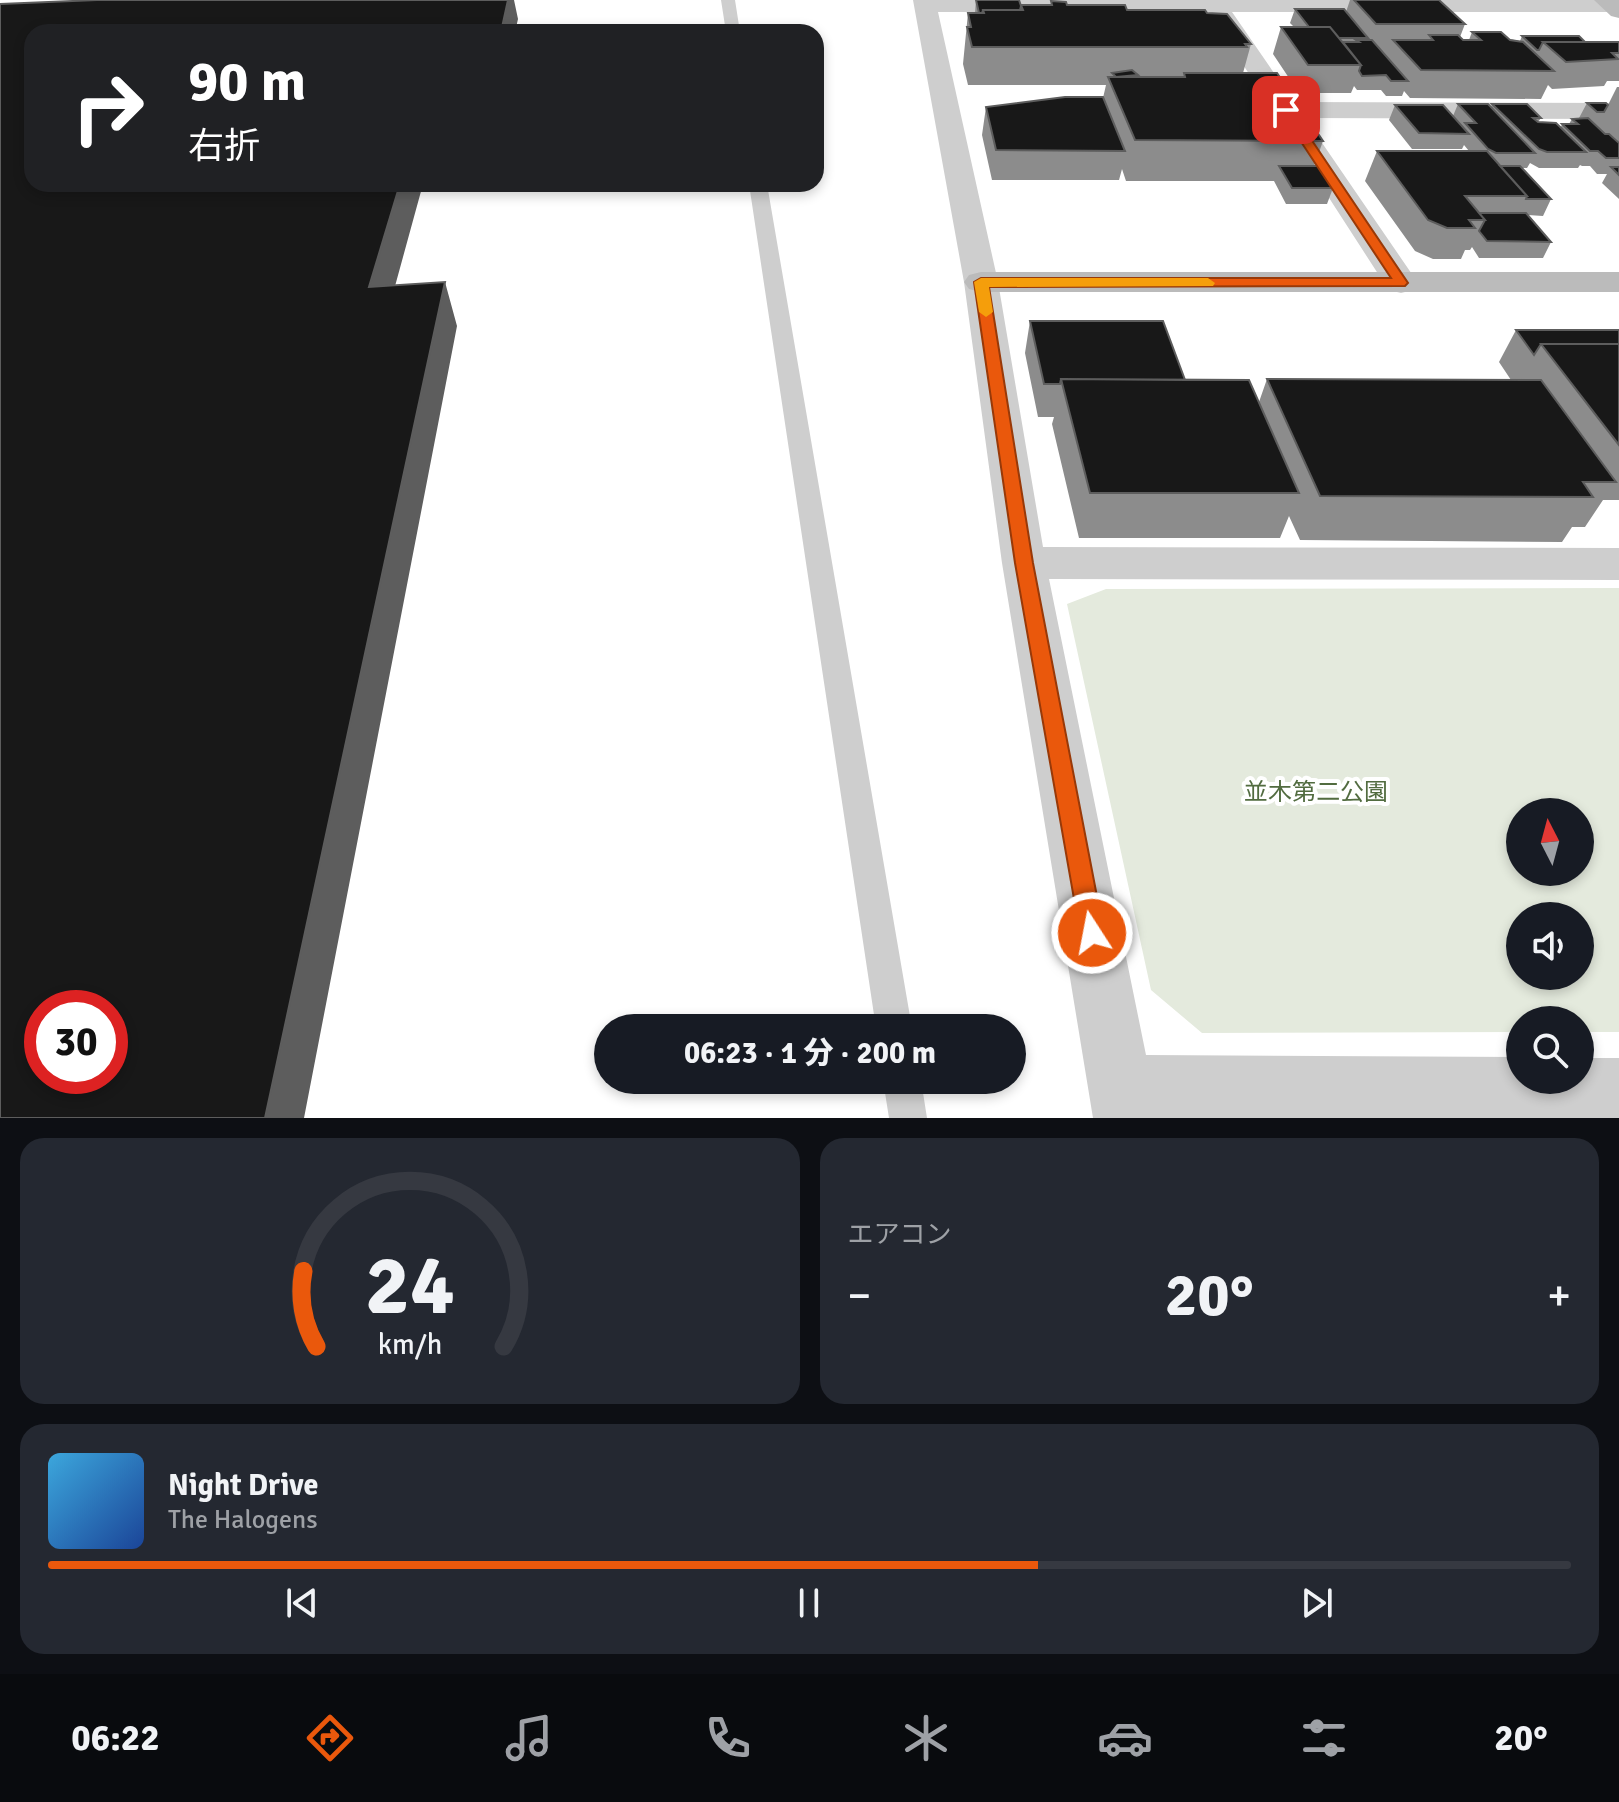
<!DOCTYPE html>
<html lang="ja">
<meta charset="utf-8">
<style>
body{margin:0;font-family:Signika,"Noto Sans JP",sans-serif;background:#242831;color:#f1f3f6;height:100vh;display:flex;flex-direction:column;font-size:30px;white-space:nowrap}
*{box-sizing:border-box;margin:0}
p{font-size:26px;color:#9ea1a6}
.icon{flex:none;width:44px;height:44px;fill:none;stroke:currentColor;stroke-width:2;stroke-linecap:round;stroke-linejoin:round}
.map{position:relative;height:1118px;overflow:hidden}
.side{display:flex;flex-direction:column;gap:20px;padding:20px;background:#0d0f14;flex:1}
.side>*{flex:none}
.banner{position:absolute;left:24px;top:24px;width:800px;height:168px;border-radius:24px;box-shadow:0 4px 12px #0003;background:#202124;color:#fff;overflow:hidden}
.needle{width:52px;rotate:354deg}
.fabs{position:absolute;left:1506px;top:798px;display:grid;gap:16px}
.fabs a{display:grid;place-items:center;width:88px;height:88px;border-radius:50%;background:#171b24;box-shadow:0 4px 12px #0003;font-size:40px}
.speed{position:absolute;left:24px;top:990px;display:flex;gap:16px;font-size:40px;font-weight:700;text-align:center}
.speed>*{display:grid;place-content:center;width:104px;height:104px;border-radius:50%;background:#171b24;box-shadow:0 4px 12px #0003;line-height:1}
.speed .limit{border:12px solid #d22;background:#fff;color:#111}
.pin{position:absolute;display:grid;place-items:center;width:68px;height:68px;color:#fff;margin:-34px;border-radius:16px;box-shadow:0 4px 12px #0006}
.me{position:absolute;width:88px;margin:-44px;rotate:349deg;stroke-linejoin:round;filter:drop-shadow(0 0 6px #0008)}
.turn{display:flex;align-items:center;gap:28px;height:168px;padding:0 32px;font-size:36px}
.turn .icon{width:104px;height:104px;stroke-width:2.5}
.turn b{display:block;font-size:56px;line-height:68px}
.big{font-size:60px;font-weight:800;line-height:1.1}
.side .card{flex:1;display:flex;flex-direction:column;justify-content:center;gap:12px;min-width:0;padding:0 28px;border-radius:24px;background:#242831}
.side .dial{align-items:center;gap:0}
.dial svg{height:208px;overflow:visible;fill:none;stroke:#363941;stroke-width:7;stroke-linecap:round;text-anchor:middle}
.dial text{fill:#f1f3f6;stroke:none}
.song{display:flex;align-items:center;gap:24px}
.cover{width:96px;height:96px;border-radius:12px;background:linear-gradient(135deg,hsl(200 70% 55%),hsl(220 70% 35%))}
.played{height:8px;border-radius:4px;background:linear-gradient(90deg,#ea580c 65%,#363941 65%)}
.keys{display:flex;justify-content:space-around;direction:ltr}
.heat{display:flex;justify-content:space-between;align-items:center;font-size:44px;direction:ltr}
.side .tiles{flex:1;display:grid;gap:20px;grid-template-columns:1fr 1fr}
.card:last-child{grid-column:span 2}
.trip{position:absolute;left:594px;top:1014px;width:432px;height:80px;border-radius:40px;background:#171b24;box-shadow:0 4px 12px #0003;font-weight:800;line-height:80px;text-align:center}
.tab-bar{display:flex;height:128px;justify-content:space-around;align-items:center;background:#090b0e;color:#9ea1a6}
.tab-bar .icon{width:56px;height:56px}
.tab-bar .selected{color:#ea580c}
.tab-bar b{font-size:36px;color:#f1f3f6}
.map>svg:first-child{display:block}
.green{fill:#e4eadd;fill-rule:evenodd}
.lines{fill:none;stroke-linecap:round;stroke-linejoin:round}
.lane{fill:#cecece;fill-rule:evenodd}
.street{fill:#cecece;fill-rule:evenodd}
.secondary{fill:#bbb;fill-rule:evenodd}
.wall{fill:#8c8c8c}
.shaded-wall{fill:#5d5d5d}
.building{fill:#181818;stroke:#5d5d5d;stroke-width:2;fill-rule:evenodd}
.route{fill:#ea580c;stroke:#983908;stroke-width:2}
.slow{fill:#f59e0b}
.labels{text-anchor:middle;stroke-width:8;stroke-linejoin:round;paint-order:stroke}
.near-park-label{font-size:24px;fill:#526c40;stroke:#fff}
</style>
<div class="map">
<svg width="1619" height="1118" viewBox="0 0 1619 1118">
<rect width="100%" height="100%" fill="#fff"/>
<!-- green -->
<path class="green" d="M 1619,588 L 1619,1032 L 1580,1032 L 1580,1020 L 1520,1020 L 1520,1032 L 1202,1033 L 1151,990 L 1067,604 L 1106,589 ZM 1520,812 L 1580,812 L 1580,872 L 1520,872 ZM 1520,916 L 1580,916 L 1580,976 L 1520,976 Z"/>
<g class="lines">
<!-- lane -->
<path class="lane" d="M 721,0 L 735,0 L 740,32 L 726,32 Z
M 749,184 L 767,184 L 912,1028 L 876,1028 Z
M 883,1080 L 921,1080 L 927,1118 L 889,1118 Z"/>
<!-- street -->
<path class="street" d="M 913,0 L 1619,0 L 1619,12 L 1232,12 L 1294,102 L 1619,103 L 1619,119 L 1305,118 L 1418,283 L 1413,290 L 1401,293 L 1389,290 L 1384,283 L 1209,12 L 938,12 L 998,282 L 1043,547 L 1619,548 L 1619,580 L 1049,579 L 1146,1055 L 1520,1057 L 1520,1080 L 1580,1080 L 1580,1058 L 1619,1058 L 1619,1118 L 1093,1118 L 1002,563 L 964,282 Z"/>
<!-- secondary -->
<path class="secondary" d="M 1594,0 L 1619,0 L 1619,18 L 1611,16 Z
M 981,272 L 1619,272 L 1619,292 L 981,292 L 969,289 L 964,282 L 969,275 Z"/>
</g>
<!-- wall -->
<path class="wall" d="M 976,0 L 1021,6 L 1051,5 L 1051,1 L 1067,5 L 1127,10 L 1207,13 L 1251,44 L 1243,73 L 1323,141 L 1314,166 L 1333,188 L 1327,204 L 1286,204 L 1274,181 L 1126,181 L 1122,169 L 1119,180 L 992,180 L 982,135 L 986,107 L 1103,98 L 1106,85 L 968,85 L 963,64 L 968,13 L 975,13 Z
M 1350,0 L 1439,0 L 1465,24 L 1460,37 L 1463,40 L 1469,40 L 1472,32 L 1520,41 L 1522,36 L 1585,42 L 1619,42 L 1619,81 L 1607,81 L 1604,86 L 1552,89 L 1548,85 L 1541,99 L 1410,98 L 1404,91 L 1402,96 L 1386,96 L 1381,90 L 1357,90 L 1354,86 L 1351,93 L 1299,93 L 1273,54 L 1281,27 L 1294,27 L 1290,23 L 1295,9 L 1346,12 Z
M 1617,87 L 1619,87 L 1619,199 L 1602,183 L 1607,174 L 1597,174 L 1590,166 L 1582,166 L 1580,165 L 1578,168 L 1539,168 L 1530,163 L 1527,168 L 1523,168 L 1551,199 L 1543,216 L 1528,215 L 1551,242 L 1543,258 L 1479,258 L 1472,247 L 1470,250 L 1465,250 L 1461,259 L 1433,259 L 1415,251 L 1365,181 L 1377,151 L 1469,151 L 1464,145 L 1462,149 L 1412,149 L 1389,120 L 1395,105 L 1453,116 L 1458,104 L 1491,107 L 1492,104 L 1541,118 L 1538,122 L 1561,127 L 1562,124 L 1569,124 L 1572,119 L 1579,118 L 1587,103 L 1608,105 Z
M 1030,321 L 1185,380 L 1259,402 L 1267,379 L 1511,380 L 1499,362 L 1516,330 L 1619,330 L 1619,500 L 1603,500 L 1585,527 L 1572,527 L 1562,542 L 1300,540 L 1289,516 L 1280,538 L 1079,538 L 1052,424 L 1054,417 L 1038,417 L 1025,353 Z"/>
<!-- shaded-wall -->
<path class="shaded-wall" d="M 508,0 L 514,0 L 518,19 L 515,32 L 501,32 Z
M 400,184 L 423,184 L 383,330 L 369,287 Z
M 445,282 L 457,326 L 304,1118 L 265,1118 Z"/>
<!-- building -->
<path class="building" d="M 97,0 L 508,0 L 501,32 L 32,32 L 32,184 L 400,184 L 369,287 L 445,282 L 265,1118 L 0,1118 L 0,4 ZM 42,1008 L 110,1008 L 110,1076 L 42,1076 Z
M 976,0 L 1019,0 L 1021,6 L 1020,10 L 983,10 L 982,13 L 979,13 Z
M 1354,0 L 1439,0 L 1465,24 L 1376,24 Z
M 1051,1 L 1066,2 L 1067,5 L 1125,5 L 1127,10 L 1205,10 L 1207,13 L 1227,14 L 1251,44 L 1245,44 L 1247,47 L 972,47 L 967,27 L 971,27 L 968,13 L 984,13 L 983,10 L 1023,10 L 1021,5 L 1052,5 Z
M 1295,9 L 1344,9 L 1368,38 L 1339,38 L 1330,27 L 1309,27 Z
M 1281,27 L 1330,27 L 1361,65 L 1308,65 Z
M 1472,32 L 1501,32 L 1510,40 L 1523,42 L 1554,71 L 1421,70 L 1393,40 L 1433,40 L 1429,35 L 1458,35 L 1463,40 L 1481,40 Z
M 1522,36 L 1579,36 L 1585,42 L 1543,42 L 1539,50 L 1537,50 Z
M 1356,40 L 1372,40 L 1408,81 L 1391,81 L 1386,75 L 1362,76 L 1359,71 L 1361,65 L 1343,42 L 1359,42 Z
M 1543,42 L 1619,42 L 1619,53 L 1612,53 L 1618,59 L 1566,62 Z
M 1132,70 L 1138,75 L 1116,77 L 1112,73 Z
M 1184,73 L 1277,73 L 1323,141 L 1135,140 L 1108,77 L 1185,77 Z
M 1065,97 L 1103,97 L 1125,151 L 996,150 L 986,107 Z
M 1587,103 L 1606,103 L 1608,105 L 1604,112 L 1597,112 Z
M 1458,104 L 1488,104 L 1535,153 L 1496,153 L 1488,149 L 1465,123 L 1476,123 Z
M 1492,104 L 1527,104 L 1541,118 L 1533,118 L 1538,122 L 1556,123 L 1586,152 L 1547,152 L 1539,149 Z
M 1395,105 L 1443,105 L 1469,134 L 1419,133 Z
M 1588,118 L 1605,134 L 1609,134 L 1619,143 L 1619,158 L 1606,158 L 1598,151 L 1590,151 L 1562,124 L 1578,124 L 1572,119 Z
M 1377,151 L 1487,151 L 1527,196 L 1465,196 L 1485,220 L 1469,220 L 1475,228 L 1447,228 L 1428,220 Z
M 1279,166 L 1318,166 L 1333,188 L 1292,188 Z
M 1500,166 L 1520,166 L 1551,199 L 1526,199 L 1527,196 Z
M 1611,167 L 1619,167 L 1619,175 Z
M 1479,213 L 1526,213 L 1551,242 L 1487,241 L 1479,231 L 1485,220 Z
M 1030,321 L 1163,321 L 1185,380 L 1061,379 L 1060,384 L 1044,384 Z
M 1516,330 L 1619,330 L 1619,344 L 1541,344 L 1534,355 Z
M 1541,344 L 1619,344 L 1619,445 Z
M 1061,379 L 1249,380 L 1299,493 L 1090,493 Z
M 1267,379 L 1541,380 L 1616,482 L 1583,482 L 1593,497 L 1320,496 Z"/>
<!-- route -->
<path class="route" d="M 1282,108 L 1290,108 L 1408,283 L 1405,286 L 989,287 L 1033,563 L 1104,933 L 1101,941 L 1092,944 L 1084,941 L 1080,933 L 1015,563 L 974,282 L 981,278 L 1391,278 L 1280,110 Z"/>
<!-- slow -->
<path class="slow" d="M 1208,278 L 1215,283 L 1213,286 L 989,287 L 993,312 L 986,317 L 979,312 L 974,282 L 981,278 Z"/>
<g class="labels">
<!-- near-park labels -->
<g class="near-park-label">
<text x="1316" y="800">並木第二公園</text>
</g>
</g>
</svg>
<div class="fabs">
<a><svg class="needle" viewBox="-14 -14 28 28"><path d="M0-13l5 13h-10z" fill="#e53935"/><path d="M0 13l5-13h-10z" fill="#9ea1a6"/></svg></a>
<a><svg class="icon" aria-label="sound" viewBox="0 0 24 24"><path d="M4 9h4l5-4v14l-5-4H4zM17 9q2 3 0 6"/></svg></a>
<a><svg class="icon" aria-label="search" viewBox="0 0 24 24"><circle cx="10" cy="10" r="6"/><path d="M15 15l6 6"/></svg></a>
</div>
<div class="speed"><div class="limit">30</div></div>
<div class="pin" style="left:1286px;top:110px;background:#d93025"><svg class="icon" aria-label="arrive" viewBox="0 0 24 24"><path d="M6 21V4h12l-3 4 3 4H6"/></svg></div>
<svg class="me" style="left:1092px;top:933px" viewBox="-20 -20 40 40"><circle r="17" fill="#ea580c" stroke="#fff" stroke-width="3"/><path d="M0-11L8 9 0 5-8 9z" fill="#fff"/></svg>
<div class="trip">06:23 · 1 分 · 200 m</div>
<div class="banner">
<div class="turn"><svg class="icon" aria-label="right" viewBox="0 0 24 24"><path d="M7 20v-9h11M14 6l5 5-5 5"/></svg><div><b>90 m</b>右折</div></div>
</div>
</div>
<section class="side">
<div class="tiles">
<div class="card dial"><svg viewBox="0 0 100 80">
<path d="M14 69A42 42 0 1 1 86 69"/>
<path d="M14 69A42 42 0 0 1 9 40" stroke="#ea580c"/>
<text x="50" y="56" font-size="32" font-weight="700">24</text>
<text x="50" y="72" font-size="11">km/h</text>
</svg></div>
<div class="card"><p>エアコン</p>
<div class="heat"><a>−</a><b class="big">20°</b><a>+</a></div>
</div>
<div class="card">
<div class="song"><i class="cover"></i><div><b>Night Drive</b><p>The Halogens</p></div></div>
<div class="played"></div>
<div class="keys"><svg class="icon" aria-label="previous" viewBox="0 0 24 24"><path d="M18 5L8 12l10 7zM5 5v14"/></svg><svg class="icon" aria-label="pause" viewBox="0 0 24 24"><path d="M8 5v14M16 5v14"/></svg><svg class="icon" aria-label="next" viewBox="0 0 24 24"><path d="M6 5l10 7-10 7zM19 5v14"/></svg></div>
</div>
</div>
</section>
<nav class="tab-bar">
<b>06:22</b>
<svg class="icon selected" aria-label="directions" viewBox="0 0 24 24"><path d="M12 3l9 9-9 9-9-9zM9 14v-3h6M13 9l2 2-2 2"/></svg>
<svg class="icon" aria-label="music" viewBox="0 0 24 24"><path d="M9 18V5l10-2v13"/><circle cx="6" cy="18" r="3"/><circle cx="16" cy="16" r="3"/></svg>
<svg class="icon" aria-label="phone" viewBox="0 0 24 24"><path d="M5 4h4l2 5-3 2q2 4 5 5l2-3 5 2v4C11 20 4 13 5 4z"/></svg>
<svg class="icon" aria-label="climate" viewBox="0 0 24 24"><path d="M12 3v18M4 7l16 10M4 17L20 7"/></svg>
<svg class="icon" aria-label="car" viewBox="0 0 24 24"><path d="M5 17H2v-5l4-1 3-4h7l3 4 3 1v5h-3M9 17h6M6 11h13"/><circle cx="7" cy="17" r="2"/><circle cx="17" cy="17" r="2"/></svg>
<svg class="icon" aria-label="filters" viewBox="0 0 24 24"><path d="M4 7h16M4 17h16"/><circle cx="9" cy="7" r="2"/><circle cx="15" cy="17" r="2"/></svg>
<b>20°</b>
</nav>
